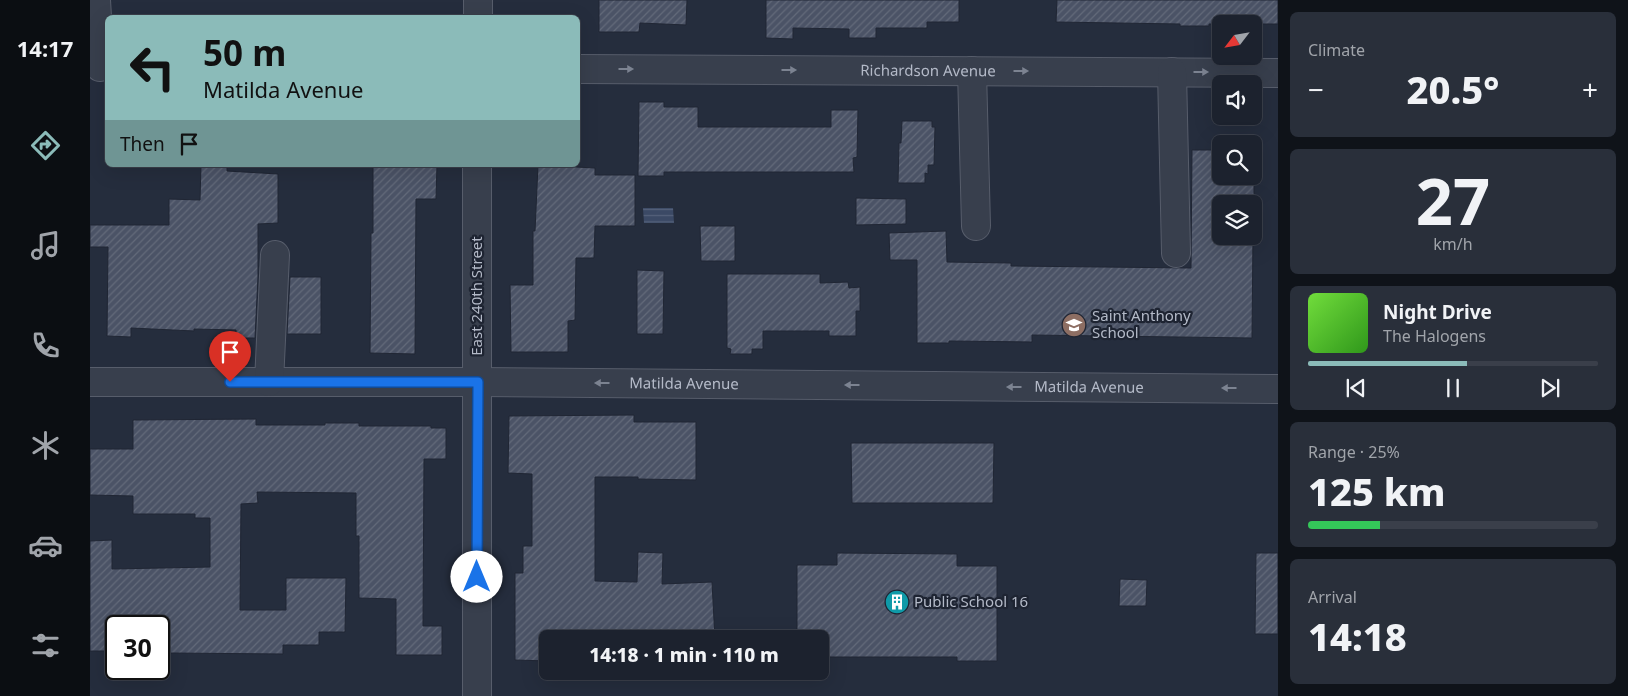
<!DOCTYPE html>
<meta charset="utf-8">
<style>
body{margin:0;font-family:"Noto Sans",sans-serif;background:#292f3a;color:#f1f3f6;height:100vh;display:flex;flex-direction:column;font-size:19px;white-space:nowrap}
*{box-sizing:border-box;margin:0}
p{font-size:16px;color:#a0a4aa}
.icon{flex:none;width:28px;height:28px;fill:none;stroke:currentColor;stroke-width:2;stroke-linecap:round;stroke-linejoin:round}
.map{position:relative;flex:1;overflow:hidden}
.details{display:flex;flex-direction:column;gap:12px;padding:12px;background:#0f1319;width:350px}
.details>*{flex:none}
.hud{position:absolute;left:15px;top:15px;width:475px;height:152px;border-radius:8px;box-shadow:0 5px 20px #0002,0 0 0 1px #3a3f4a;background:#8bbbb9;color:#111;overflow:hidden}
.needle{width:32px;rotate:239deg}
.controls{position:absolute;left:1122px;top:15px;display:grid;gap:10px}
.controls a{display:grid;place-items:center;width:50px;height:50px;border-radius:8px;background:#1c222e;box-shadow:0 5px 20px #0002,0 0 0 1px #3a3f4a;font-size:25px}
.speed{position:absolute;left:15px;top:615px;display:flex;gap:10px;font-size:25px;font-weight:700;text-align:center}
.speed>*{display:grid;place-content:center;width:65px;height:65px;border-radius:50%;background:#1c222e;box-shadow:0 5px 20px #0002,0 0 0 1px #3a3f4a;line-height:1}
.speed .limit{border:2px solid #111;border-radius:8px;background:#fff;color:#111}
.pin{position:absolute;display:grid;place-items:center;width:42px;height:42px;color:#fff;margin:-51px -21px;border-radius:50% 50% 50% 0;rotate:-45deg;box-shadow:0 0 5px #0007}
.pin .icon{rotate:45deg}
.me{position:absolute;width:55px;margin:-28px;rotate:0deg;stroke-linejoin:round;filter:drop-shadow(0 0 4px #0008)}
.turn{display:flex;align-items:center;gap:18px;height:105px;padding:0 15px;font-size:22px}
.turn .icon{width:65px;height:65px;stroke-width:2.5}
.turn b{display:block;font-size:35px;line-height:42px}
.then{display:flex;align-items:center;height:48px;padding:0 15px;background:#0003;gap:10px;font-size:19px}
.big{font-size:38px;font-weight:800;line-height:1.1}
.details .tile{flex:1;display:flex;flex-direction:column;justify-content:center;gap:8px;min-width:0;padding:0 18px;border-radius:8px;background:#292f3a}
.details .dial{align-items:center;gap:0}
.dial b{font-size:65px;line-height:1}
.song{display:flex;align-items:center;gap:15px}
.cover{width:60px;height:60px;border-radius:8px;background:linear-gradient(135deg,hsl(100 70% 55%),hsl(110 70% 35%))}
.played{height:5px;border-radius:2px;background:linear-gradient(90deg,#8bbbb9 55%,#3a3f4a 55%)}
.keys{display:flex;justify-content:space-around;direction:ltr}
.heat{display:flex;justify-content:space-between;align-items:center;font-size:28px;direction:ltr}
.charge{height:8px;border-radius:4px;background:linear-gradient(90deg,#34c759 25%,#3a3f4a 0)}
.trip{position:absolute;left:449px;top:630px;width:290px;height:50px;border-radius:8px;background:#1c222e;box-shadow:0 5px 20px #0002,0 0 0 1px #3a3f4a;font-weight:800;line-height:50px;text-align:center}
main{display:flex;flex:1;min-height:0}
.tab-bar{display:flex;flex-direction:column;width:90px;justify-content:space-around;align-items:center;background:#0b0e12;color:#a0a4aa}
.tab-bar .icon{width:35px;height:35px}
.tab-bar .on{color:#8bbbb9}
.tab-bar b{font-size:22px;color:#f1f3f6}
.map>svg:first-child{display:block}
.water{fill:url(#water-rules)}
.building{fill:url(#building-hatch);stroke:#202634}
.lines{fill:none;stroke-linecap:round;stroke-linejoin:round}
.minor-casing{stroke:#575d6b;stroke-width:30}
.minor{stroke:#383f4d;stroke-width:28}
.oneway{fill:#7c8391}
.route-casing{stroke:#114b97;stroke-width:12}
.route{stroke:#1a73e8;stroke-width:9}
.labels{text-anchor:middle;stroke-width:4.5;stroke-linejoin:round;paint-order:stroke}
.street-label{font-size:15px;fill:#b4bac8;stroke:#1e2432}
.poi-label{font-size:15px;fill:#b4bac8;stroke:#1e2432;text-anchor:start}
</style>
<main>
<nav class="tab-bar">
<b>14:17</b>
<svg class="icon on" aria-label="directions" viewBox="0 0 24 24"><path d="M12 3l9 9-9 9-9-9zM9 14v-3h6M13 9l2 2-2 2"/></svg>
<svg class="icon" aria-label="music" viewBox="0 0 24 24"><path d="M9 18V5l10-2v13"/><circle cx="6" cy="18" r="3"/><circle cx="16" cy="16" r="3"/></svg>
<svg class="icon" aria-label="phone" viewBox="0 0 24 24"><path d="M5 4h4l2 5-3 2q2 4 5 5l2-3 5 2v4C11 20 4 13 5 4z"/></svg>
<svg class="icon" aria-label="climate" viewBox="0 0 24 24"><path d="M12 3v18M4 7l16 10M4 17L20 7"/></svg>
<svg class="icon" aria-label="car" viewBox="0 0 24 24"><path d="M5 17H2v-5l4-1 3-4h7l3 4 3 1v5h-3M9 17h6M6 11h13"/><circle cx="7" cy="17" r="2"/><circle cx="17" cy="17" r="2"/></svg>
<svg class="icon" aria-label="filters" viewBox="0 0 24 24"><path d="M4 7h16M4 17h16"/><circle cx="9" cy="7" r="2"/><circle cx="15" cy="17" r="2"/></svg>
</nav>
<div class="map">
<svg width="1188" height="696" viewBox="0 0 1188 696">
<defs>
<pattern id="water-rules" width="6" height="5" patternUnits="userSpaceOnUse" patternTransform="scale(1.25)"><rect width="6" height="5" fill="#3b4965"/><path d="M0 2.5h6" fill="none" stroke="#55617a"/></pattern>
<pattern id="building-hatch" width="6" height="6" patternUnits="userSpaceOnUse" patternTransform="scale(1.25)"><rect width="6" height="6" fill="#4b5366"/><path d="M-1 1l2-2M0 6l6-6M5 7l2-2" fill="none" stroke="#636a7a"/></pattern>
</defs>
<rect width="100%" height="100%" fill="#252d3d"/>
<!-- water -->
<path class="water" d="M 553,208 L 583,208 L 584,223 L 554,223 Z"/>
<!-- building -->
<path class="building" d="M 509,0 L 597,0 L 596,25 L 550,23 L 549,32 L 509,32 Z
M 676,0 L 869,0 L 869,22 L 837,22 L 837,28 L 786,28 L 786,38 L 759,38 L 759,29 L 703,28 L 703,39 L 676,38 Z
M 967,0 L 1188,0 L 1188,24 L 1119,24 L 1119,26 L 1090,26 L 1090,24 L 966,22 Z
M 549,102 L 574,102 L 574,107 L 608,107 L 608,127 L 741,127 L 741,110 L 768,110 L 767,157 L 763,158 L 764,172 L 574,172 L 574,176 L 548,176 Z
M 812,121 L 842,121 L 842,127 L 845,127 L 844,165 L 838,165 L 838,174 L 835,173 L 835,183 L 808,183 L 809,143 L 811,143 Z
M 1102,150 L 1131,150 L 1131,176 L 1164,176 L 1164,151 L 1164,204 L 1131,204 L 1131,236 L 1163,236 L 1162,338 L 942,335 L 942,342 L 859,341 L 859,343 L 827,343 L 827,260 L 800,260 L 799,233 L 856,231 L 857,262 L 921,263 L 921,266 L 1101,268 Z
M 111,165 L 137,165 L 137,171 L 188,174 L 188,223 L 168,224 L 168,277 L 165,338 L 146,338 L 146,330 L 104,329 L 104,331 L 41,328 L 41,337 L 17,336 L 18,247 L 0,247 L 0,225 L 79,225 L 79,199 L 110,200 Z
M 283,165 L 347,165 L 346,199 L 326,199 L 325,354 L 280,353 L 281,233 L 283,233 Z
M 448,165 L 505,168 L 505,175 L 545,175 L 545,226 L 505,226 L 504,258 L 486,258 L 485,320 L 478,321 L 478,352 L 421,352 L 420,285 L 443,285 L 443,231 L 445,231 Z
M 766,198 L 816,199 L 816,224 L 766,225 Z
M 610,226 L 645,226 L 645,261 L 611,261 Z
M 547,270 L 574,271 L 573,334 L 547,334 Z
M 637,274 L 730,274 L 730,283 L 758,282 L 759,288 L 770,287 L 770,311 L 766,311 L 766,336 L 739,336 L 739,331 L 673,331 L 673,349 L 662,349 L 662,354 L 640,354 L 641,349 L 637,348 Z
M 200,277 L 231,277 L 231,334 L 197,334 Z
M 544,415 L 544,422 L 606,422 L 606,480 L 548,479 L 548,477 L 505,477 L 505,581 L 547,582 L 548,552 L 573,553 L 572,584 L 622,582 L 625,639 L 458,639 L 458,661 L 425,660 L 425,573 L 433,573 L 433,546 L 442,546 L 442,474 L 418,473 L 419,416 Z
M 166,419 L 166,425 L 235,425 L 235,423 L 269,423 L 269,426 L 341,426 L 341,428 L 356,428 L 356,459 L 334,459 L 333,626 L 352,626 L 352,655 L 306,655 L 306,599 L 269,598 L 269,536 L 266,536 L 266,493 L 167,492 L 168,503 L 151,504 L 150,610 L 196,610 L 196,578 L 256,578 L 255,632 L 229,632 L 229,645 L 193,645 L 193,654 L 79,653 L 79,626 L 26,626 L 26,651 L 0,651 L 0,541 L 22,540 L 22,569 L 120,567 L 120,518 L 105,518 L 105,514 L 43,514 L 43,496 L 0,495 L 0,449 L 43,449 L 43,420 Z
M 761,443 L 904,443 L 903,503 L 762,503 Z
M 747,553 L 867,554 L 867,566 L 907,566 L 907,661 L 867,661 L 867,657 L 730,657 L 730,639 L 707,639 L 707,565 L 747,565 Z
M 1166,553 L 1188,553 L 1188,634 L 1165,634 Z
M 1030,579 L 1057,580 L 1056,606 L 1029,606 Z"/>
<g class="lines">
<!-- minor casing -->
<g class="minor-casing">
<g id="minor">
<path d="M 6,0 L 10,67"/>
<path d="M 388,18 L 388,0"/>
<path id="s1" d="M 488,69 L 1188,73"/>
<path d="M 882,71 L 886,226"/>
<path d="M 1082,72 L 1086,253"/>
<path id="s2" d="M 0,382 L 388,382 L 1188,389"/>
<path d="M 179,382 L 185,255"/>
<path d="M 387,696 L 387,165"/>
</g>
</g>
<!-- minor -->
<use href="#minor" class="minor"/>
</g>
<!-- one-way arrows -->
<defs><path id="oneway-solid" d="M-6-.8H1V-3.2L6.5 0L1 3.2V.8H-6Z" transform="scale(1.25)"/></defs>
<g class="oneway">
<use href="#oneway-solid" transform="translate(536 69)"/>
<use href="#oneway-solid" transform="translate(699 70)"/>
<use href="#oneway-solid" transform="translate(931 71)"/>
<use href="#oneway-solid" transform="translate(1111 72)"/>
<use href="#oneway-solid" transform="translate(512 383) rotate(-180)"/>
<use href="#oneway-solid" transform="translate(762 385) rotate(-180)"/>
<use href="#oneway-solid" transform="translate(924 387) rotate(-180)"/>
<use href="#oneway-solid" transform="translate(1139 388) rotate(-180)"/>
</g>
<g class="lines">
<!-- route casing -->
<g class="route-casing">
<path id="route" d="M 140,382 L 388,382 L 387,577"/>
</g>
<!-- route -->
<use href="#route" class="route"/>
</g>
<!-- icons -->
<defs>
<g id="school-disc" transform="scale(1.25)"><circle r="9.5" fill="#8d6e63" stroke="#1e2432"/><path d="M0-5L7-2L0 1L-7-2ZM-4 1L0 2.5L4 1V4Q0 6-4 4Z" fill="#fff"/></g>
<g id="building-disc" transform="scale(1.25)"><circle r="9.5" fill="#0f9aa8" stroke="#1e2432"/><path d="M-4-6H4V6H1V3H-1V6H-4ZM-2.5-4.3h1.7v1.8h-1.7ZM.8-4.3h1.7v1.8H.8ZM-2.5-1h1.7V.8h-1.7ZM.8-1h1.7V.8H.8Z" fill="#fff"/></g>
</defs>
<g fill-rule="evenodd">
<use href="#school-disc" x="984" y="325"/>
<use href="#building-disc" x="807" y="602"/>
</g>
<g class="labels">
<!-- street labels -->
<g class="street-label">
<text dy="5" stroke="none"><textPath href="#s1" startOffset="350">Richardson Avenue</textPath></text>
<text transform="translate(387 296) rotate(-90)" y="5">East 240th Street</text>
<text dy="5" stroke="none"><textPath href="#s2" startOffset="594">Matilda Avenue</textPath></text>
<text dy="5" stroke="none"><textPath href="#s2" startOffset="999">Matilda Avenue</textPath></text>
</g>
<!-- poi labels -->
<g class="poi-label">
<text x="1002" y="321">Saint Anthony<tspan x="1002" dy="17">School</tspan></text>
<text x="824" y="607">Public School 16</text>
</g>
</g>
</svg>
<div class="controls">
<a><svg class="needle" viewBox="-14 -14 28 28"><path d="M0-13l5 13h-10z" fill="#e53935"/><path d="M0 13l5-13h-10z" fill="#a0a4aa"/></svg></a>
<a><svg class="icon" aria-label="sound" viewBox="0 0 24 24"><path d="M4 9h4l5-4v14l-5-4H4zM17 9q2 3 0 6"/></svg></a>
<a><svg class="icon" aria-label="search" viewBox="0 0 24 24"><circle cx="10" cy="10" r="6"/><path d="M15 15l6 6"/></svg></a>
<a><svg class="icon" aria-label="layers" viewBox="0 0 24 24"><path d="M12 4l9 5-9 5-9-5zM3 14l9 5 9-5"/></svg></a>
</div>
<div class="speed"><div class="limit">30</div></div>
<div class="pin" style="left:140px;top:382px;background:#d93025"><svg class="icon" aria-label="arrive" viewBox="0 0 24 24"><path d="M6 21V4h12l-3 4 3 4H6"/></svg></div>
<svg class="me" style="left:387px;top:577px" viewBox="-20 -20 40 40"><circle r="19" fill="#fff"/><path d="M0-13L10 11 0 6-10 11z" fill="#1a73e8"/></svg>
<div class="trip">14:18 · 1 min · 110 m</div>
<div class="hud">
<div class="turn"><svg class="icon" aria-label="left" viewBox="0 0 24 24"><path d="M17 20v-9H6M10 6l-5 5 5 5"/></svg><div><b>50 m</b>Matilda Avenue</div></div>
<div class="then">Then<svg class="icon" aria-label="arrive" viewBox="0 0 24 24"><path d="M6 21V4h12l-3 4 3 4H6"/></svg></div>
</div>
</div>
<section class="details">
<div class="tile"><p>Climate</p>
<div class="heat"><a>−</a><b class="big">20.5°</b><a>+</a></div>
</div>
<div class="tile dial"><b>27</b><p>km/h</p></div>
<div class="tile">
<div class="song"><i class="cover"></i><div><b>Night Drive</b><p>The Halogens</p></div></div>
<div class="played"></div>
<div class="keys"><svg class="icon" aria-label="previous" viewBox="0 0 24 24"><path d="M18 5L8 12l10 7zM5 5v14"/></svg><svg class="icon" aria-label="pause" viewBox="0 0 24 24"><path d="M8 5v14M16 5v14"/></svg><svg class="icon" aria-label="next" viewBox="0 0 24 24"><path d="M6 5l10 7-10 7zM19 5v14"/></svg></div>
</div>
<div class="tile"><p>Range · 25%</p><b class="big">125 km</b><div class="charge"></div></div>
<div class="tile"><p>Arrival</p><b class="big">14:18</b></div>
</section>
</main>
